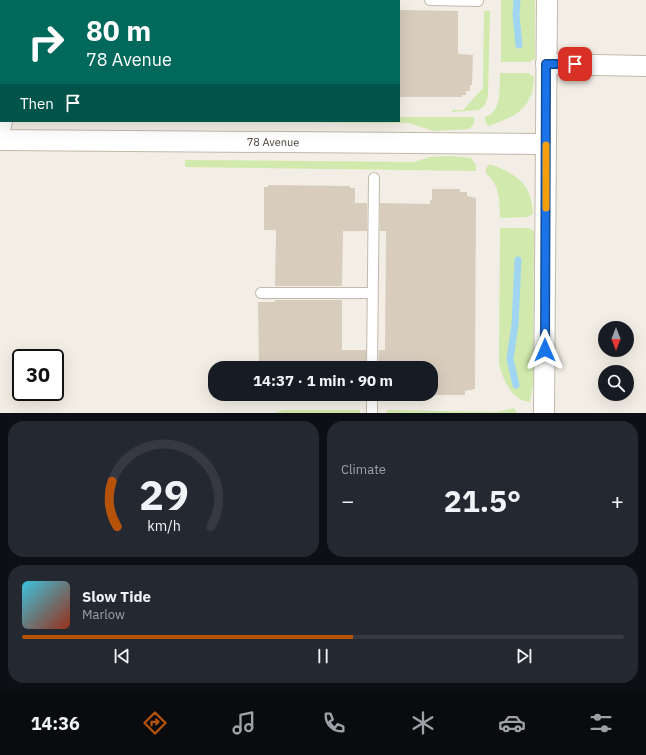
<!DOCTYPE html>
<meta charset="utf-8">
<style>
body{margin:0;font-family:"IBM Plex Sans",sans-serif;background:#242831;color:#f1f3f6;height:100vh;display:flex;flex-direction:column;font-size:15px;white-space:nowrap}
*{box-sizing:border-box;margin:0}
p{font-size:13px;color:#9ea1a6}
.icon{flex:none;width:22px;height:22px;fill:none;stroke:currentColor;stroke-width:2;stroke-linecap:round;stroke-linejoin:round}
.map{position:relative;height:413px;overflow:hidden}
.side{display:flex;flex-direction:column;gap:8px;padding:8px;background:#0d0f14;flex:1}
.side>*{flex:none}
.banner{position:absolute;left:0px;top:0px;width:400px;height:122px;box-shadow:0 4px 16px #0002;background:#00695c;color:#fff;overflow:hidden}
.needle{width:26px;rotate:180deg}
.tools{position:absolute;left:598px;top:321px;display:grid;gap:8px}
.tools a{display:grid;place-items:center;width:36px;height:36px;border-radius:50%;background:#171b24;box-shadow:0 4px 16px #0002;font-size:20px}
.speed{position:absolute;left:12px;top:349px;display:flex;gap:8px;font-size:20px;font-weight:700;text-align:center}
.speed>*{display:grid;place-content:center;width:52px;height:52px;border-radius:50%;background:#171b24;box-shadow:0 4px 16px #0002;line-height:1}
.speed .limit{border:2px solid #111;border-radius:6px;background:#fff;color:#111}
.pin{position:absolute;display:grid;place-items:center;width:34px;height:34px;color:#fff;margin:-17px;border-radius:8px;box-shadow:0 2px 6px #0006}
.me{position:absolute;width:44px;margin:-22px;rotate:0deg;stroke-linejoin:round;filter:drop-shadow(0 0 3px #0008)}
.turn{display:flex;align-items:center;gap:14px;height:84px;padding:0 20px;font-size:18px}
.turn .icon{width:52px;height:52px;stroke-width:2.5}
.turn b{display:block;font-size:28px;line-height:34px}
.then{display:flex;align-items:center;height:38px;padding:0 20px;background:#0003;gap:8px;font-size:15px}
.big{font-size:30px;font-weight:700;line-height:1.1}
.side .tile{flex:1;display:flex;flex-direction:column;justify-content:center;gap:6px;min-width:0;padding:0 14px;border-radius:16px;background:#242831}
.side .dial{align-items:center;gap:0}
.dial svg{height:104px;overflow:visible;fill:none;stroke:#363941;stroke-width:7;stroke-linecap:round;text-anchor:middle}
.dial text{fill:#f1f3f6;stroke:none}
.song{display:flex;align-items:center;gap:12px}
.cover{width:48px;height:48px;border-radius:6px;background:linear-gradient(135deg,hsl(190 70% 55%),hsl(10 70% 35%))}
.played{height:4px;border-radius:2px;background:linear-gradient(90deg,#b45309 55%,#363941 55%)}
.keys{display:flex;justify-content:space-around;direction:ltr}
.heat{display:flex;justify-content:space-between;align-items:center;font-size:22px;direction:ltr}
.side .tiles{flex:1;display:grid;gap:8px;grid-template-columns:1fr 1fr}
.tile:last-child{grid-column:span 2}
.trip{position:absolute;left:208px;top:361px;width:230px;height:40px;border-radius:16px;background:#171b24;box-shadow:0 4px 16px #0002;font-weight:700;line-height:40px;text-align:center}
.menu{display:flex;height:64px;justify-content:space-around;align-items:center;background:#090b0e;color:#9ea1a6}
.menu .icon{width:28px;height:28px}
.menu .active{color:#b45309}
.menu b{font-size:18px;color:#f1f3f6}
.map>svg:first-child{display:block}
.green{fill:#d1e9ad}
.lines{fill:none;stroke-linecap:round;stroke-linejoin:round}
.stream{stroke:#a0d5f2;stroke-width:7}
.building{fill:#d8ccbd}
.lane-casing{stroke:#c2b8ab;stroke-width:12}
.street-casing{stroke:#c2b8ab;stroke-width:22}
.lane{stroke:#fff;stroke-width:10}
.street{stroke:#fff;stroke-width:20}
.route-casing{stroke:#114b97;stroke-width:10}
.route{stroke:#1a73e8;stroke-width:7}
.slow{stroke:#f59e0b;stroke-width:7}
.labels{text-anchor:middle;stroke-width:3.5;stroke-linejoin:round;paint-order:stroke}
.street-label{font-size:11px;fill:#463e35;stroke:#fff}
</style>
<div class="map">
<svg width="646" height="413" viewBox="0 0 646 413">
<rect width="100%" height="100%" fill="#f3eee5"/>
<!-- green -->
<path class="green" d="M 501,0 L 535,0 L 535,58 L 530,62 L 501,62 Z
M 484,11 L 490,11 L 488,96 L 485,105 L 479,110 L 452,112 L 452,110 L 463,110 L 483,88 Z
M 500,73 L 528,73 L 534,77 C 533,109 515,117 488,126 L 485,121 L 485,117 C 503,111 499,88 500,73 Z
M 399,117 L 474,117 L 474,124 L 469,129 L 434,131 L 408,123 L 184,121 L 399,121 Z
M 450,156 L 471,158 L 476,165 L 476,171 L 185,167 L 185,160 L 414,162 L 430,157 Z
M 490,164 C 517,175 531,182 533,214 L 528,217 L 500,218 C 500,203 500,184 486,174 L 486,168 Z
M 500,228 L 528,228 L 534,231 L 533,384 L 530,402 C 512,401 503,380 499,364 Z
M 514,408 L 517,413 L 387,413 L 387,410 L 497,412 Z
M 283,410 L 360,410 L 360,413 L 275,413 Z"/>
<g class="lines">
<!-- stream -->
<path class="stream" d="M 517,0 L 516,15 L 519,45
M 516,385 L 510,359 L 515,325 L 518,260"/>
</g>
<!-- building -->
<path class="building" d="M 399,10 L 458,11 L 458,54 L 473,55 L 472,85 L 470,85 L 470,91 L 466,91 L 466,95 L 462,95 L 462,97 L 399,97 Z
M 268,185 L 350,186 L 350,188 L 355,188 L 355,203 L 367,203 L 367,231 L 343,231 L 342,286 L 275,286 L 276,230 L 264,230 L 264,187 L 268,187 Z
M 432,189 L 460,189 L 460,192 L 467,192 L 467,196 L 476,198 L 475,389 L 465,391 L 465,395 L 431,395 L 431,368 L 378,368 L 379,350 L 385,350 L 386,231 L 380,231 L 380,203 L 430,204 L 430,200 L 432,200 Z
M 275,300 L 342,300 L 342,350 L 366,350 L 366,368 L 259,368 L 258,302 L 275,302 Z
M 260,394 L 351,394 L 351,395 Z"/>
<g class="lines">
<!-- lane casing -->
<g class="lane-casing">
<path id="lane" d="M 430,0 L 478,1
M 261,293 L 373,293
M 372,368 L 374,178
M 372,413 L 372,394"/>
</g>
<!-- street casing -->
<g class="street-casing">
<g id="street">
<path d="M 4,0 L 4,1"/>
<path d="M 546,64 L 646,66"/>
<path d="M 0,130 L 2,121"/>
<path id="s1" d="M 0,140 L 546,144"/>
<path d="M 544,413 L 547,0"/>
</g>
</g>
<!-- lane -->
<use href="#lane" class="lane"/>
<!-- street -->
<use href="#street" class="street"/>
</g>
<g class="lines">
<!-- route casing -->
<g class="route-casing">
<path id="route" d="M 545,350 L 546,64 L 575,64"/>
</g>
<!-- route -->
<use href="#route" class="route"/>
<!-- slow -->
<path class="slow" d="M 546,208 L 546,145"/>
</g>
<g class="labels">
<!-- street labels -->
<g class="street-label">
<text dy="4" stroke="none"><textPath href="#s1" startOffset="273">78 Avenue</textPath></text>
</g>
</g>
</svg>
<div class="tools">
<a><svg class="needle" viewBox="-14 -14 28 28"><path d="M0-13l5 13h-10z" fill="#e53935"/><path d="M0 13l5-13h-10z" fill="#9ea1a6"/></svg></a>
<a><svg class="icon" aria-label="search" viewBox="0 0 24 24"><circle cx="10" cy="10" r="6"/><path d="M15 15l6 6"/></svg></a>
</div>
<div class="speed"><div class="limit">30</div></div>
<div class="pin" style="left:575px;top:64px;background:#d93025"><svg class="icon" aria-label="arrive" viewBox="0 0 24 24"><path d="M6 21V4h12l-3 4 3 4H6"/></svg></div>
<svg class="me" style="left:545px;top:350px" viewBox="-20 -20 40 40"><path d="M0-17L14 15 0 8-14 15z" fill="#1a73e8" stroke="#fff" stroke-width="4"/></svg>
<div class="trip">14:37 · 1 min · 90 m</div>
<div class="banner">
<div class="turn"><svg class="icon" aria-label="right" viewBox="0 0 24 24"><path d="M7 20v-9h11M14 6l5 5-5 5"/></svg><div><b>80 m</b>78 Avenue</div></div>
<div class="then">Then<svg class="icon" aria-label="arrive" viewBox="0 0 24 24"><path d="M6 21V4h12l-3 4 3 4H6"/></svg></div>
</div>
</div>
<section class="side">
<div class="tiles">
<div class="tile dial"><svg viewBox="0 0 100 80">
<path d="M14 69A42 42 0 1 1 86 69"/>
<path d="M14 69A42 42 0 0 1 10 34" stroke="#b45309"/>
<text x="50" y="56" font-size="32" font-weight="700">29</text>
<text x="50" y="72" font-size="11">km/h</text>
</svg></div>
<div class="tile"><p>Climate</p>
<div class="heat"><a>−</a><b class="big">21.5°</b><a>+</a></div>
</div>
<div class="tile">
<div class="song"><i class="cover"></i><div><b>Slow Tide</b><p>Marlow</p></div></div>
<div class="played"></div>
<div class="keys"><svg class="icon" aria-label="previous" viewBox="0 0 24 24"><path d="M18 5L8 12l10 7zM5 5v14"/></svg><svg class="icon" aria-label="pause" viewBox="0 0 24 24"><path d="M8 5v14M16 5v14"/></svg><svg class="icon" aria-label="next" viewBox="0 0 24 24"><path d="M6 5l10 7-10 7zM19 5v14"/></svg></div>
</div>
</div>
</section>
<nav class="menu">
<b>14:36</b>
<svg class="icon active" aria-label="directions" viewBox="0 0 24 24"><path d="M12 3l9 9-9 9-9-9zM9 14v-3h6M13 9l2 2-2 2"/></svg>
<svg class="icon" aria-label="music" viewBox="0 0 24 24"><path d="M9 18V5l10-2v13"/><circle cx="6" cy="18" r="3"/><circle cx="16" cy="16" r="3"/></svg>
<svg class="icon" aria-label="phone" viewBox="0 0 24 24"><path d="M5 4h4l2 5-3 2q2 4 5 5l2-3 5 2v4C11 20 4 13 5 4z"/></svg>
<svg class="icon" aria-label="climate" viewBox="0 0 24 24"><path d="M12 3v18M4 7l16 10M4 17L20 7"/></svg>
<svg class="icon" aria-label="car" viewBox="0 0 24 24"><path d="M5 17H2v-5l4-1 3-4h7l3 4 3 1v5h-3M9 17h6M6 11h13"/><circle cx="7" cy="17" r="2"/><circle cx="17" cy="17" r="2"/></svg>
<svg class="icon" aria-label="filters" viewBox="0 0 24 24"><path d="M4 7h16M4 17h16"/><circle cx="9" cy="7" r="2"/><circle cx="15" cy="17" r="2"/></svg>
</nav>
